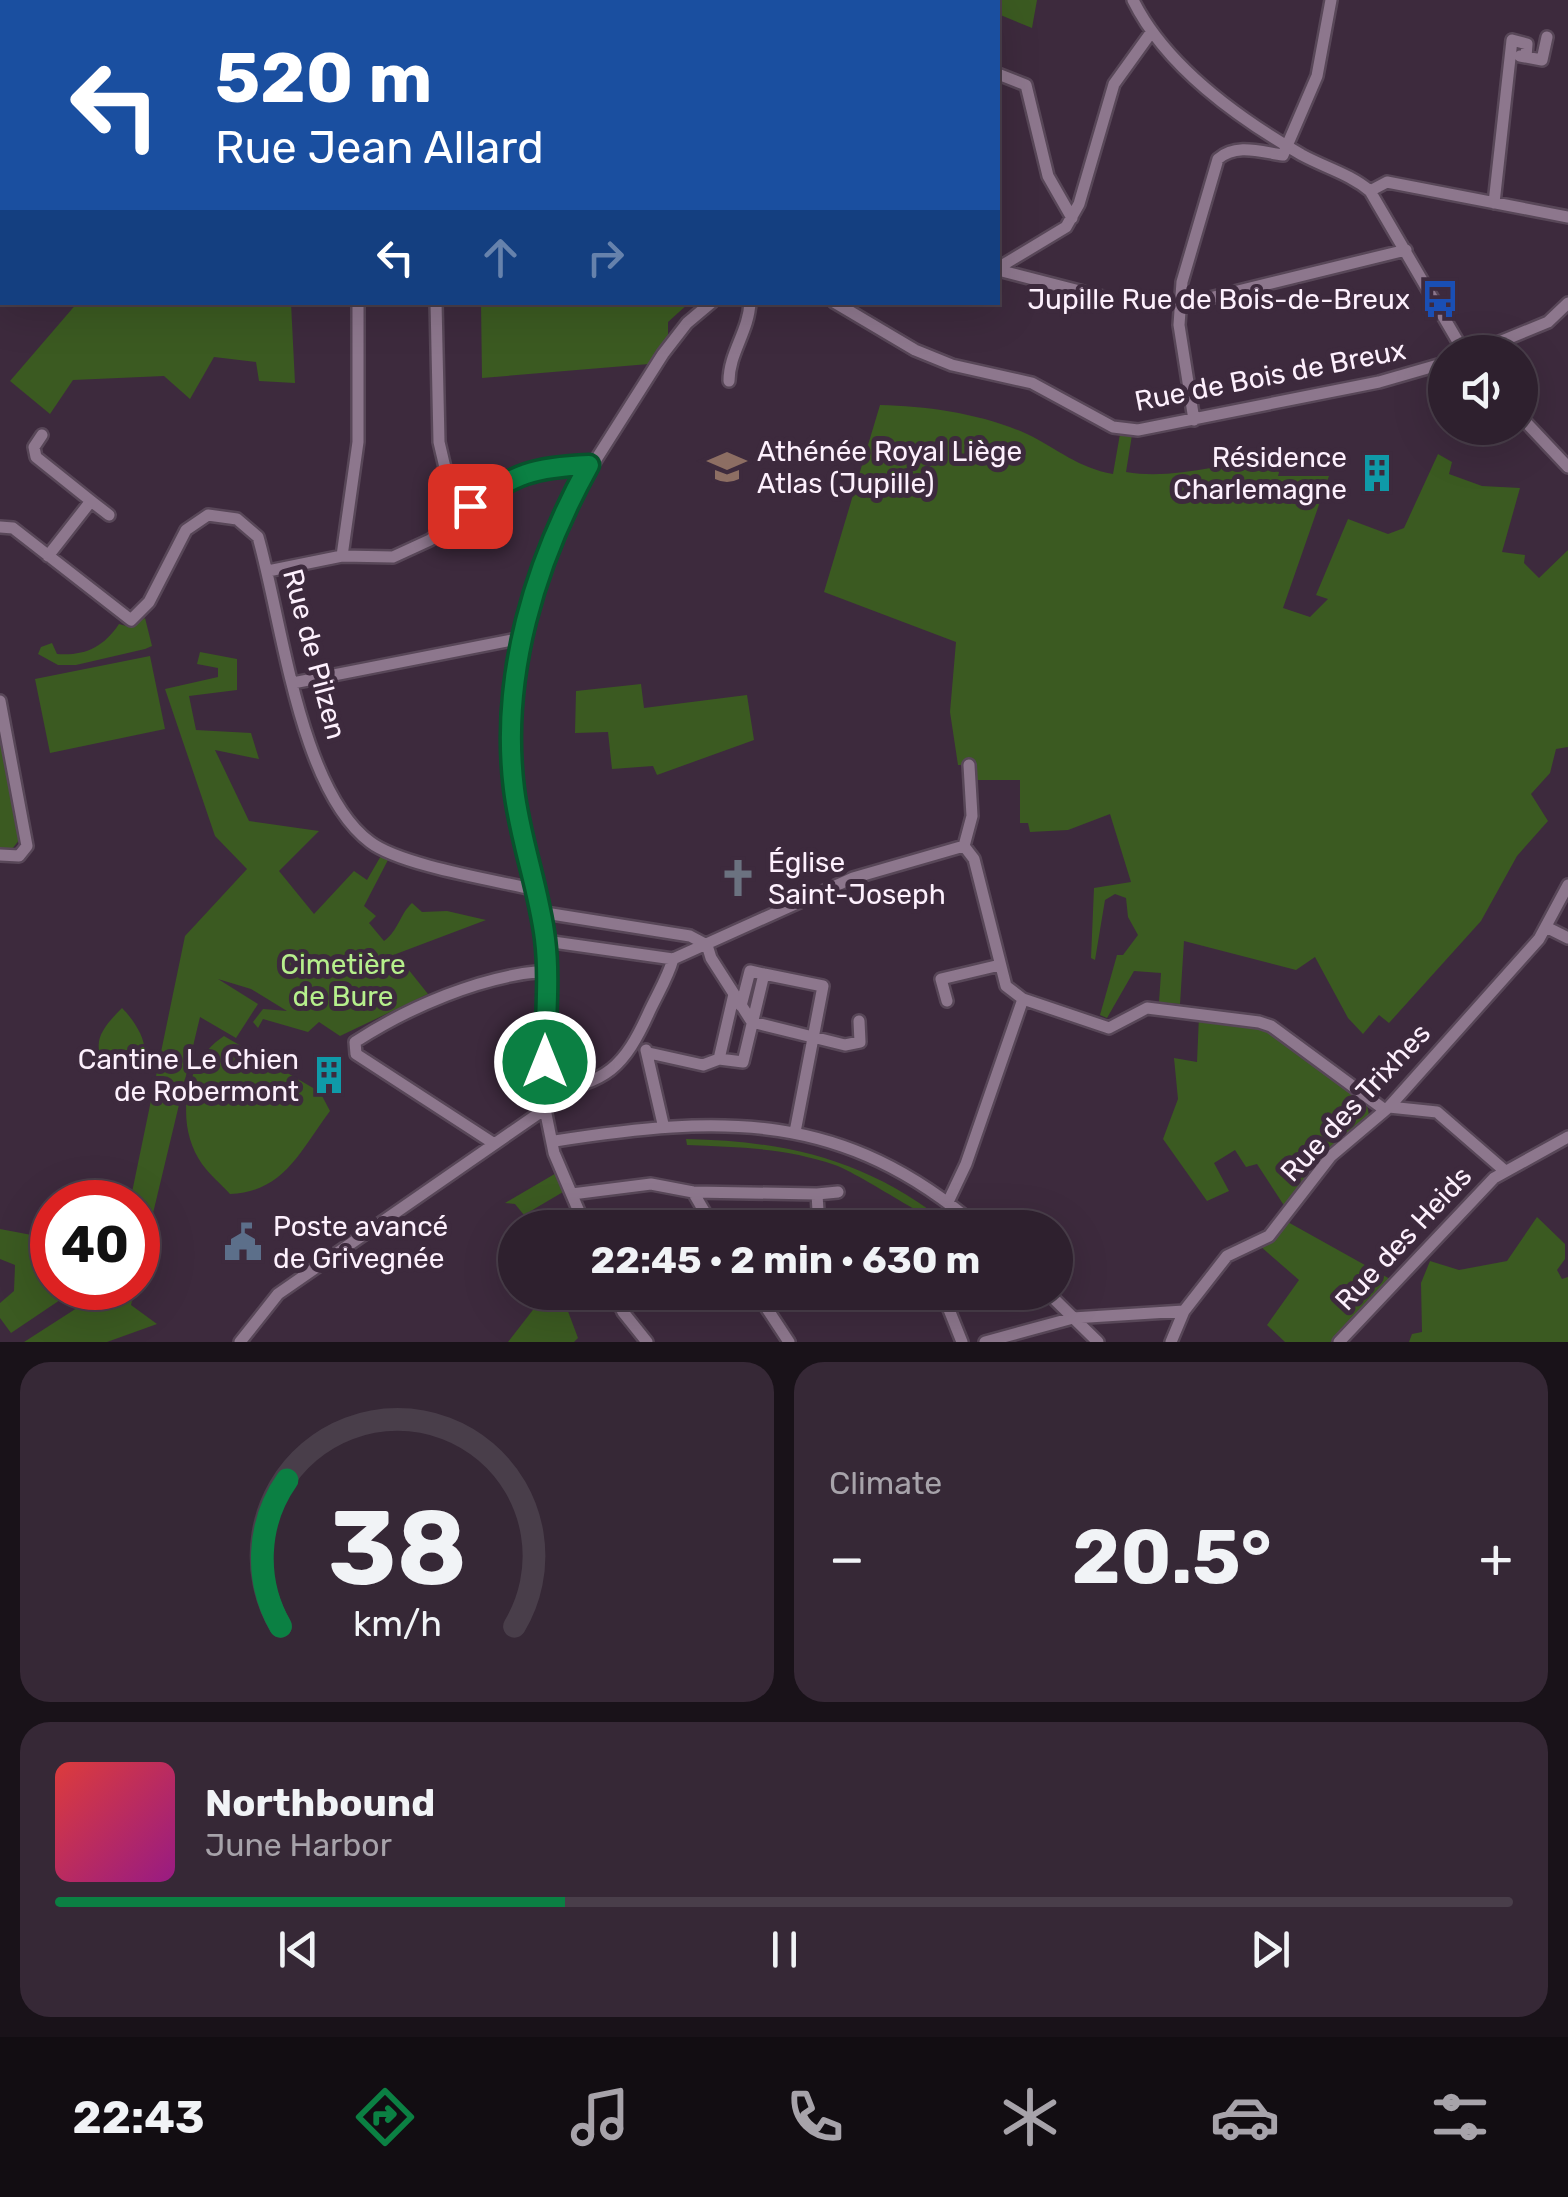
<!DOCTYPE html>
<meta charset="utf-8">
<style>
body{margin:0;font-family:Rubik,sans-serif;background:#362836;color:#f1f3f6;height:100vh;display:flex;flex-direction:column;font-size:38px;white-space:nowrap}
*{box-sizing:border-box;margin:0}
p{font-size:32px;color:#a7a3aa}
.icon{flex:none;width:55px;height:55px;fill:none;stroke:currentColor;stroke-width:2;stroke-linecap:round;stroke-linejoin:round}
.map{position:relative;height:1342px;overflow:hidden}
.drawer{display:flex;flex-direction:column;gap:20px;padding:20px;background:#191219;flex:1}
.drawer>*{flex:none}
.hud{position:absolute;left:0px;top:0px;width:1000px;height:305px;box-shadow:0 10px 40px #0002,0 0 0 2px #493e4a;background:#1a4fa0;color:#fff;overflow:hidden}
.buttons{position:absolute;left:1428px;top:335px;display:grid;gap:20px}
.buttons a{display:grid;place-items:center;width:110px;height:110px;border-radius:50%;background:#2e202e;box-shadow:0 10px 40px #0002,0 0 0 2px #493e4a;font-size:50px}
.speed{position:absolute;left:30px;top:1180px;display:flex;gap:20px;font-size:50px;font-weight:700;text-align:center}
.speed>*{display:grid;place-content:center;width:130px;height:130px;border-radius:50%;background:#2e202e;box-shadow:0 10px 40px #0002,0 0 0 2px #493e4a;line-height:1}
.speed .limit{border:15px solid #d22;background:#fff;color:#111}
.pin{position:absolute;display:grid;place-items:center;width:85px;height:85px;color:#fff;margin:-42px;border-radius:20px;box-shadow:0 5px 15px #0006}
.me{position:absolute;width:110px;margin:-55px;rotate:0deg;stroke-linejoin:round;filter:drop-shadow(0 0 8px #0008)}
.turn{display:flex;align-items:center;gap:35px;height:210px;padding:0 50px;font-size:45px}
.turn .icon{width:130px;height:130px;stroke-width:2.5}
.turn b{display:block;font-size:70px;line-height:85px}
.lanes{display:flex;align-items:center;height:95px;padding:0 50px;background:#0003;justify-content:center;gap:50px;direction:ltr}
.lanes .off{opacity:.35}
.big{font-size:75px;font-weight:700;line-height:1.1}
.drawer .card{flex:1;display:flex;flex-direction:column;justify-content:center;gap:15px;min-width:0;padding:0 35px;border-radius:30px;background:#362836}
.drawer .dial{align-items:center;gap:0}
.dial svg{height:260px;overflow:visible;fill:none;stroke:#493e4a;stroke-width:7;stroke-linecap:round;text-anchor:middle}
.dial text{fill:#f1f3f6;stroke:none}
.song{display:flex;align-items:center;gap:30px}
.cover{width:120px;height:120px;border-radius:15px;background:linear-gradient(135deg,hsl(0 70% 55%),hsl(310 70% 35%))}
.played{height:10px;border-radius:5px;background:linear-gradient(90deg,#0b8043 35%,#493e4a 35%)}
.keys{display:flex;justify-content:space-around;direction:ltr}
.heat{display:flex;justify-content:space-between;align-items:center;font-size:55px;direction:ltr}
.drawer .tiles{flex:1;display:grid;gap:20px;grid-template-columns:1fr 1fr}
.card:last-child{grid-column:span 2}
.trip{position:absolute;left:498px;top:1210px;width:575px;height:100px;border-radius:50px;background:#2e202e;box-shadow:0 10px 40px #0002,0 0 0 2px #493e4a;font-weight:700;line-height:100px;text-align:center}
.dock{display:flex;height:160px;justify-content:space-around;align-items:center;background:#120d12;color:#a7a3aa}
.dock .icon{width:70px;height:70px}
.dock .active{color:#0b8043}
.dock b{font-size:45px;color:#f1f3f6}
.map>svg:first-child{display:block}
.green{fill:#3b5a21}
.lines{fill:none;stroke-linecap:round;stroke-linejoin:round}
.minor-casing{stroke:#584758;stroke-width:16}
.minor{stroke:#8d778d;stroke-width:11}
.route-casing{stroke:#07532c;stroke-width:25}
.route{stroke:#0b8043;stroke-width:18}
.labels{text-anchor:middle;stroke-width:10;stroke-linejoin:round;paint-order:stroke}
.poi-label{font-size:28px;fill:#fdf0fd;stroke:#3d2a3d;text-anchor:end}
.street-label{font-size:28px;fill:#fdf0fd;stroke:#3d2a3d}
.park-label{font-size:28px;fill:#b6ef8c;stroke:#3d2a3d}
</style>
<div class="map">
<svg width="1568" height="1342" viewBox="0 0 1568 1342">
<rect width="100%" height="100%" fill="#3d2a3d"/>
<!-- green -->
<path class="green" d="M 971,0 L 1037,0 L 1032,28 L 998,14 L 998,2 Z
M 78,302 L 291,303 L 295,383 L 259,381 L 256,362 L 214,357 L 190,399 L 164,376 L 73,380 L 50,414 L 10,381 Z
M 481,303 L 481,302 L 689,303 L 668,322 L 668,335 L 649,364 L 482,378 Z
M 880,405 C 928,406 983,414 1027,434 C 1058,449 1078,468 1113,474 L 1120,434 L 1132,435 L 1126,472 C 1178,481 1229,459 1282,461 L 1278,476 L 1329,476 L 1283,608 L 1310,617 L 1328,599 L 1316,595 L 1348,519 L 1388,534 L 1404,528 L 1438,454 L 1452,462 L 1449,474 L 1482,486 L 1520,488 L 1502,552 L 1525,555 L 1524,563 L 1539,578 L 1568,550 L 1568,747 L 1556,749 L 1550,773 L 1531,794 L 1548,821 L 1517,856 L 1481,921 L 1389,1023 L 1379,1015 L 1363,1034 L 1348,1018 L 1315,957 L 1296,970 L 1184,941 L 1180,1004 L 1159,1002 L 1161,973 L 1134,971 L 1107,1018 L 1100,1015 L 1117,955 L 1123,955 L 1138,935 L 1128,917 L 1126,898 L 1115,894 L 1105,900 L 1095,960 L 1091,958 L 1094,888 L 1131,882 L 1110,814 L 1068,830 L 1030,832 L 1028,823 L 1020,823 L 1020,780 L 973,780 L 973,765 L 958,765 L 950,712 L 956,642 L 824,592 Z
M 145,618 L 152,646 L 145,649 L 76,665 L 58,665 L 38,654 L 41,647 L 52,643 L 57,654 C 84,656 103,648 119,624 L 130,627 Z
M 200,652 L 237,659 L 237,690 L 189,696 L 196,730 L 251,733 L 259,759 L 215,750 L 249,821 L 319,831 L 279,871 L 314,914 L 354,871 L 367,880 L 382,854 L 389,858 L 364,906 L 376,916 L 369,923 L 384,941 C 399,930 399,915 412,903 L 422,912 L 447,911 L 486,920 L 396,954 L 428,994 L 340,1036 L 319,1022 L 308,1032 L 263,1019 L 258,1028 L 253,1022 L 263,1009 L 287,1011 L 251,989 L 218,979 L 258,1004 L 236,1038 L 200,1017 L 138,1276 L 138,1202 L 130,1202 L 185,936 L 247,869 L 215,836 L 165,689 L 218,677 L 218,668 L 197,664 Z
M 150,656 L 165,729 L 50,753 L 35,679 Z
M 641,684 L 644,708 L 747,695 L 754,740 L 657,775 L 653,766 L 612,769 L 608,732 L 575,733 L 576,691 Z
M 0,736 L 20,839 L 12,849 L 0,848 Z
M 122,1008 C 146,1032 162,1074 111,1070 C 87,1046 102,1028 122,1008 Z
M 1199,1016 L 1271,1029 L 1366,1101 L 1369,1115 L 1336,1144 L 1285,1207 L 1257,1164 L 1246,1167 L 1235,1150 L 1214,1163 L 1229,1191 L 1207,1201 L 1163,1139 L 1178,1099 L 1174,1058 L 1197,1062 Z
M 224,1036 L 320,1092 L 330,1111 C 300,1151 284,1192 230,1194 C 221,1184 210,1175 202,1164 C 174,1124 184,1062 224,1036 Z
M 686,1139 C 790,1141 870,1161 952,1227 C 940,1228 862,1175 835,1165 C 787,1148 737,1147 687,1145 Z
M 558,1172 L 563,1192 L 524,1215 L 515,1204 L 505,1203 Z
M 1537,1217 L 1565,1244 L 1565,1259 L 1557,1270 L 1562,1279 L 1568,1277 L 1568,1342 L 1409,1342 L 1412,1334 L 1422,1332 L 1421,1283 L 1430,1261 L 1459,1270 L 1507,1261 Z
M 1286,1221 L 1390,1279 L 1333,1342 L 1285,1342 L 1267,1325 L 1299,1280 L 1259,1245 Z
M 0,1229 L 37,1236 L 52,1254 L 52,1288 L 70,1288 L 60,1300 L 11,1333 L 0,1318 L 0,1303 L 14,1291 L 15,1265 L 0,1259 Z
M 108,1288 L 135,1288 L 131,1305 L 157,1324 L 107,1342 L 24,1342 Z
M 546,1293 L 569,1293 L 563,1298 L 578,1338 L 574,1342 L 508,1342 Z"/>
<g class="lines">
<!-- minor casing -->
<g class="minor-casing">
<path id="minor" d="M 1133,0 C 1166,67 1238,118 1302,155 C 1326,168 1350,174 1370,191 L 1464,352
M 792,2 L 792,0
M 1520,56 L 1542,60 L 1547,37
M 998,74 L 1026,85 L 1048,176 L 1072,218
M 1370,191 L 1387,182 L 1568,217
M 1494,203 L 1512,40 L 1527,44 L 1526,57
M 998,268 L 1066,227 L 1079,204 L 1114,84 L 1150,34
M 998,270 L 1103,297
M 436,302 L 439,442 L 447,476 L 470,506
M 834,302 L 915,350 L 952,365 L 1032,383 L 1113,427 L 1138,430 L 1379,382 L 1445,363
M 1181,305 L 1406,250
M 1475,352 L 1548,322 L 1568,303
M 729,381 C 729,353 749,331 750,302
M 1520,416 L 1568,467
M 1194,420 L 1179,325 L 1182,282 L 1218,159 C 1236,143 1261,152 1283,155 L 1317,76 L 1331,0
M 42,435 L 34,447 L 36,457 L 91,501 L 48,556
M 91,501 L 109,515
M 0,527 L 13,528 L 131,620 L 149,602 L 186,530 L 208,515 L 237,519 L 258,537 C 282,620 299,789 370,842 C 400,865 493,880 532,889
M 342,556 L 358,442 L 358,302
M 268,571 L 342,556 L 393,557 L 430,540 L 511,476 L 547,467 L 589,465
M 293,683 L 522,638
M 0,701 L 27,846 L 19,856 L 0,855
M 964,846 L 972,816 L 969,765
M 539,912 L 690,936 L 707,945
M 1546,927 L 1568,938
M 546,941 L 673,959 L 853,878 L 964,846 L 974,859 L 1006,986 L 1023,999 L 1109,1028 L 1147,1008 L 1259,1022 L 1271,1026 L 1385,1110
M 707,945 L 711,958 L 752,1022 L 845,1045 L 860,1042 L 859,1021
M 764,974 L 823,986 L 795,1132
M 947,1001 L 941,979 L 1000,965
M 646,1050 L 663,1124
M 649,1053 L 703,1065 L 719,1059 L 743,1062 L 764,974 L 750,971 L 741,1006
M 719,1059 L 734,994
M 545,1092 C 607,1083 624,1068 650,1010 C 658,993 668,977 673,959
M 1389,1107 L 1437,1112 L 1505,1171
M 555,1141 C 722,1115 843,1110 979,1228
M 493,1143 L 356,1054 L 355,1042 C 409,1007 481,976 545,971
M 693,1192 L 714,1228
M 572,1194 L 651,1184 L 693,1192 L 817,1194 L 819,1228
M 817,1194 L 838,1192
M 948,1202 L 966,1164 L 1023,999
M 586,1228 L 554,1153 L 545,1109 L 546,941 L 514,789 L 514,692 L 532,594 L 564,510 L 663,354 L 687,323 L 712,302
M 614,1292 L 623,1312 L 647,1342
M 756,1292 L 789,1342
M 942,1292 L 962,1342
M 1047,1292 L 1098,1342
M 240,1342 L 278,1294 L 545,1109
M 985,1342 L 1073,1318 L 1184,1311
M 1171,1342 L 1184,1311 L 1227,1256 L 1269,1236 L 1331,1156 L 1389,1107 L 1539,939 L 1568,885
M 1339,1342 L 1494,1178 L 1568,1137"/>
</g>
<!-- minor -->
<use href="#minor" class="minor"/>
</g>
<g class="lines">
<!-- route casing -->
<g class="route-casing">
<path id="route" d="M 470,506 C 514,474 534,467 589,465 C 535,562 500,676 514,789 C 520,840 539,889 545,939 C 550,979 545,1022 545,1062"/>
</g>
<!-- route -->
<use href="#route" class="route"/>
</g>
<!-- icons -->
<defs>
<g id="bus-bare" transform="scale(3)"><path d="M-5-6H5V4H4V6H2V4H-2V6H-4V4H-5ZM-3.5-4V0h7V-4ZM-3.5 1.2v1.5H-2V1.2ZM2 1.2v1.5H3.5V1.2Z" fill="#1a4fb4" stroke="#3d2a3d" stroke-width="2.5" paint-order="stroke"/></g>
<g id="school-bare" transform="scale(3)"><path d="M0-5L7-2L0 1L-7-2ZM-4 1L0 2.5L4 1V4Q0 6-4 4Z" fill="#8d6e63" stroke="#3d2a3d" stroke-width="2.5" paint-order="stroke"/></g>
<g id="building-bare" transform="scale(3)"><path d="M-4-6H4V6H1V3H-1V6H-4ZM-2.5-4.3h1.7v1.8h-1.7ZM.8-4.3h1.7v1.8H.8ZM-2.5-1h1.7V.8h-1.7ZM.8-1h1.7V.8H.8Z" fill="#0f9aa8" stroke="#3d2a3d" stroke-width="2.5" paint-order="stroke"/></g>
<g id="church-bare" transform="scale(3)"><path d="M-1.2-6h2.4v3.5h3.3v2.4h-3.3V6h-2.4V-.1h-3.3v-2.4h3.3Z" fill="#6b7280" stroke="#3d2a3d" stroke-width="2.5" paint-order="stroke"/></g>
<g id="civic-bare" transform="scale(3)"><path d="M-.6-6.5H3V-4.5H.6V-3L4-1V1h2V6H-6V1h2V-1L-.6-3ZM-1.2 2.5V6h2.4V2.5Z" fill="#5c6f8a" stroke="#3d2a3d" stroke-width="2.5" paint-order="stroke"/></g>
</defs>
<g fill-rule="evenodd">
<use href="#bus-bare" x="1440" y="299"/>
<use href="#school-bare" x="727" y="467"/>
<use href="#building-bare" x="1377" y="473"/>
<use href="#church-bare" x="738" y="878"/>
<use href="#building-bare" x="329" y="1075"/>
<use href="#civic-bare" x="243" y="1242"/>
</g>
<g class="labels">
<!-- poi labels -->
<g class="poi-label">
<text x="1410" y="309">Jupille Rue de Bois-de-Breux</text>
<text x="757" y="461" text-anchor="start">Athénée Royal Liège<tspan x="757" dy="32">Atlas (Jupille)</tspan></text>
<text x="1347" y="467">Résidence<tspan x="1347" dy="32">Charlemagne</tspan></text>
<text x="768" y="872" text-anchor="start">Église<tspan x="768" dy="32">Saint-Joseph</tspan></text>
<text x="299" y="1069">Cantine Le Chien<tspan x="299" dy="32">de Robermont</tspan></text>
<text x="273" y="1236" text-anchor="start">Poste avancé<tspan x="273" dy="32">de Grivegnée</tspan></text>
</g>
<!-- street labels -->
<g class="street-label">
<text transform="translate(1270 375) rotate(-11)" y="10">Rue de Bois de Breux</text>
<text transform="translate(315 654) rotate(75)" y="10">Rue de Pilzen</text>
<text transform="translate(1355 1102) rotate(-47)" y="10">Rue des Trixhes</text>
<text transform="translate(1403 1238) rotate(-47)" y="10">Rue des Heids</text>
</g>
<!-- park labels -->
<g class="park-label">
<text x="343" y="974">Cimetière<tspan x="343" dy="32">de Bure</tspan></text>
</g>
</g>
</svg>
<div class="buttons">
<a><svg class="icon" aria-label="sound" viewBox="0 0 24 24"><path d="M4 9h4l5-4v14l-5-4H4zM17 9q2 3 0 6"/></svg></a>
</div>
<div class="speed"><div class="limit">40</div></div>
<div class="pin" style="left:470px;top:506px;background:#d93025"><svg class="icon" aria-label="arrive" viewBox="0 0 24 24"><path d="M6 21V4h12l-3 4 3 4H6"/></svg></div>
<svg class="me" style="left:545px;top:1062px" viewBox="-20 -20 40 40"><circle r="17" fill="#0b8043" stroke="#fff" stroke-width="3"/><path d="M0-11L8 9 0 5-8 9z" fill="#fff"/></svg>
<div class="trip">22:45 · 2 min · 630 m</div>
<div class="hud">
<div class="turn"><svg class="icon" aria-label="left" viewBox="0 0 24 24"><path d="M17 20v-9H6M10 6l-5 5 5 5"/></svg><div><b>520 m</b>Rue Jean Allard</div></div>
<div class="lanes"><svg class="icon" aria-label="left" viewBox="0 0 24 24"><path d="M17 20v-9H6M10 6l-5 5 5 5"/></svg><svg class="icon off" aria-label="ahead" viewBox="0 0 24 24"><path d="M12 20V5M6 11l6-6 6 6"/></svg><svg class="icon off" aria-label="right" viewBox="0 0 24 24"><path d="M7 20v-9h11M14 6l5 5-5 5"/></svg></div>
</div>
</div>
<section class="drawer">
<div class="tiles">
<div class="card dial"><svg viewBox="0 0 100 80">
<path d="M14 69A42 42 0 1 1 86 69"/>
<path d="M14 69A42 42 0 0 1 16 24" stroke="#0b8043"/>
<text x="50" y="56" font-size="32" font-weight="700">38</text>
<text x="50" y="72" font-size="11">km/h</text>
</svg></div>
<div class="card"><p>Climate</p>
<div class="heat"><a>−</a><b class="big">20.5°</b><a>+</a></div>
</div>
<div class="card">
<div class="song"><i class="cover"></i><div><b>Northbound</b><p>June Harbor</p></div></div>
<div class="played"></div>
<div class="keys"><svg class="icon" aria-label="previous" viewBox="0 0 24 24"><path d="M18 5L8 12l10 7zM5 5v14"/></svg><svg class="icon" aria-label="pause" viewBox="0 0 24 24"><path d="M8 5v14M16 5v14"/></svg><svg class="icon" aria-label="next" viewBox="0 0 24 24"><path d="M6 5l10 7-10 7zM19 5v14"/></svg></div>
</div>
</div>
</section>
<nav class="dock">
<b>22:43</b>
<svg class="icon active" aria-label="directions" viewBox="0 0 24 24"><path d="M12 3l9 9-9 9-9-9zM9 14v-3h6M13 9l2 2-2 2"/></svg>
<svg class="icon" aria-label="music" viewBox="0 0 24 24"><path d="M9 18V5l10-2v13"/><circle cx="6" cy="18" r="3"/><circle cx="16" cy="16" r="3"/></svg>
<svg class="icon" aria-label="phone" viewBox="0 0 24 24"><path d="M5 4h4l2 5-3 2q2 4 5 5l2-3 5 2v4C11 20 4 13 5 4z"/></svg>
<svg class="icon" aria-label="climate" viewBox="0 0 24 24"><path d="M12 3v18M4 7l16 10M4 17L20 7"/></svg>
<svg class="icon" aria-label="car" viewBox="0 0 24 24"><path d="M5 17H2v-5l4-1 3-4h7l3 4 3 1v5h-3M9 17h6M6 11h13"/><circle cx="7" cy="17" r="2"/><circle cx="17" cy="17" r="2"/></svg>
<svg class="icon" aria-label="filters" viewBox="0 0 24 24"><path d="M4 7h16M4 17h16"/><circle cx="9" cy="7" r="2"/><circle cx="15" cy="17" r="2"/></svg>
</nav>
